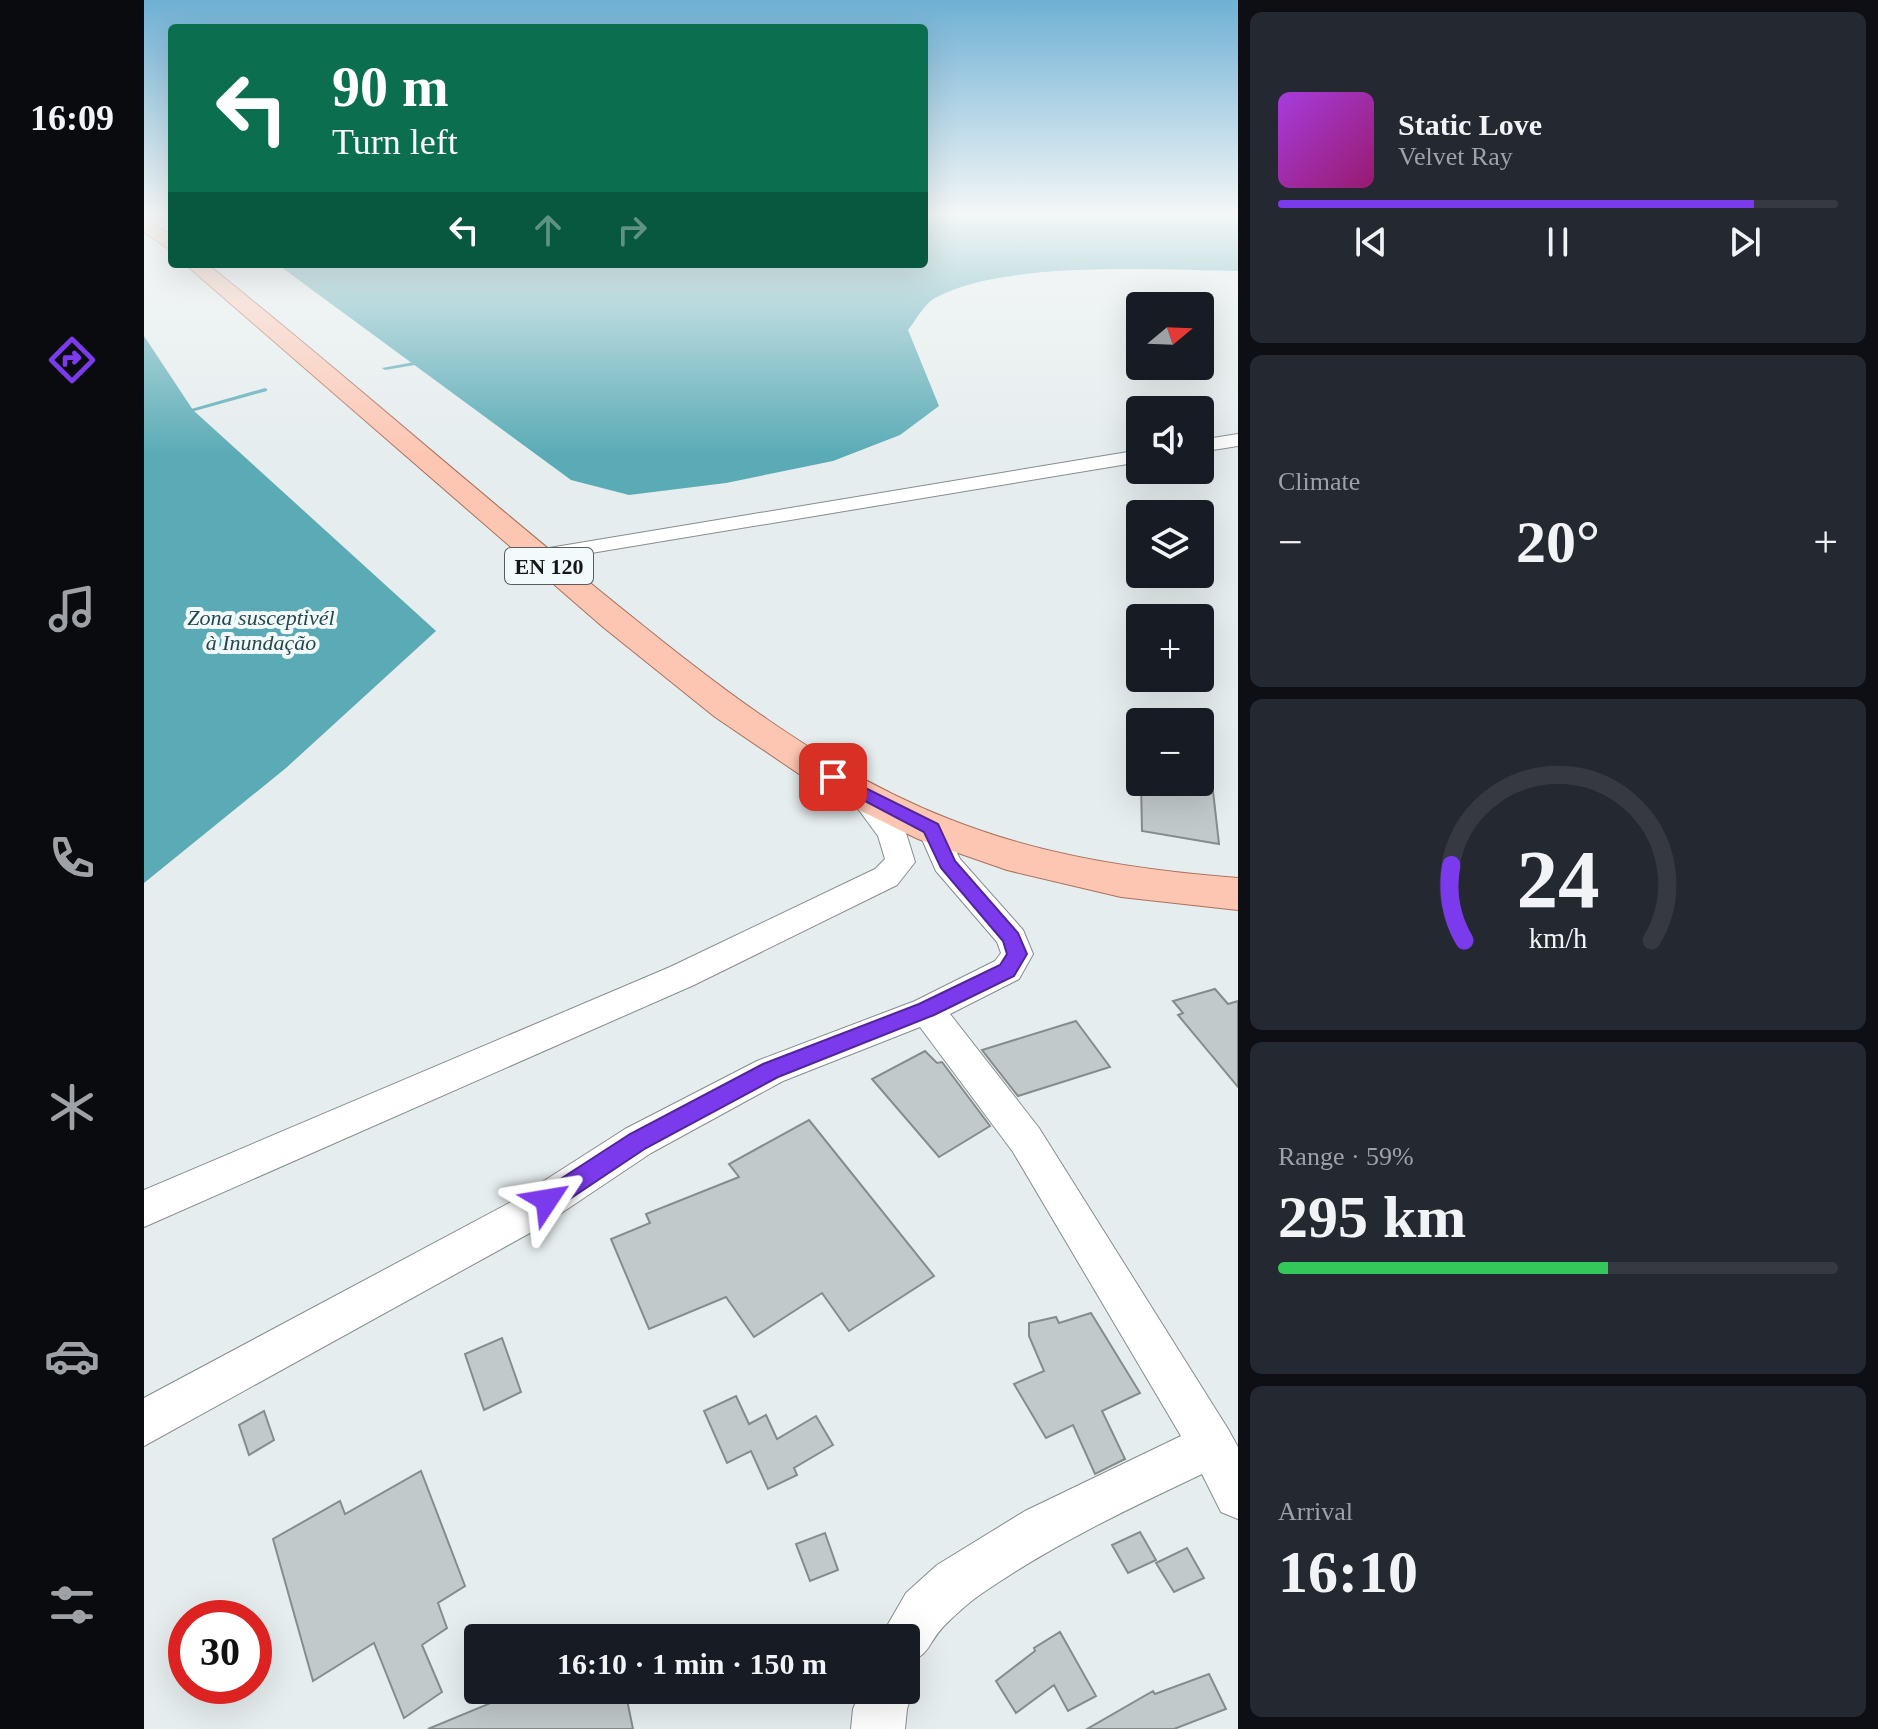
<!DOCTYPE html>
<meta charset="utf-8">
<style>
body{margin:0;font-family:"Times New Roman",serif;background:#242831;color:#f1f3f6;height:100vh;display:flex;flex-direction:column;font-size:30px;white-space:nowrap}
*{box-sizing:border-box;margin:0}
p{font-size:26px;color:#9ea1a6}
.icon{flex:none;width:44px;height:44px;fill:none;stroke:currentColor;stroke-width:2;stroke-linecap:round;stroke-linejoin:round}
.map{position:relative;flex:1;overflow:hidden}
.side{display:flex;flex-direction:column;gap:12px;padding:12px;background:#0d0f14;width:640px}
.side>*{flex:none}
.guide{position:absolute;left:24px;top:24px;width:760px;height:244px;border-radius:8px;box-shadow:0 8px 32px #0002;background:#0b6e4f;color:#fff;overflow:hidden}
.needle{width:52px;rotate:71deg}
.buttons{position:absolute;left:982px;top:292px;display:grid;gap:16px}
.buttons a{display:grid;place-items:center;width:88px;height:88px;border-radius:8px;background:#171b24;box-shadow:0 8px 32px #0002;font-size:40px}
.speed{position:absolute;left:24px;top:1600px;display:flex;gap:16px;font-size:40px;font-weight:700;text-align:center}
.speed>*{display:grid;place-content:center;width:104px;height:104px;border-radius:50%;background:#171b24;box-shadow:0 8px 32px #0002;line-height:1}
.speed .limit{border:12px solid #d22;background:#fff;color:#111}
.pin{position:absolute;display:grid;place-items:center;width:68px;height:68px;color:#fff;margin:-34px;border-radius:16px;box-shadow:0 4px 12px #0006}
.me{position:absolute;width:88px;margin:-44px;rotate:57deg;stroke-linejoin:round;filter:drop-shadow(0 0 6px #0008)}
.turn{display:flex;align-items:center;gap:28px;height:168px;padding:0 32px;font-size:36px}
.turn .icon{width:104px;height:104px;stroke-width:2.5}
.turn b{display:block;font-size:56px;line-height:68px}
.lanes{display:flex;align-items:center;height:76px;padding:0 32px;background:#0003;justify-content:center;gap:40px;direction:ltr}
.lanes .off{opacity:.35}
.big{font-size:60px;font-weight:800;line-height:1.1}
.side .widget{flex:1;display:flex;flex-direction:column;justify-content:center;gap:12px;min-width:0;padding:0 28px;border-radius:12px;background:#242831}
.side .dial{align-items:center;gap:0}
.dial svg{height:208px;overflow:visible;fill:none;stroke:#363941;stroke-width:7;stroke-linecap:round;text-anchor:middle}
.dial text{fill:#f1f3f6;stroke:none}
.song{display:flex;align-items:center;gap:24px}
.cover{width:96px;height:96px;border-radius:12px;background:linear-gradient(135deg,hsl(280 70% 55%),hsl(320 70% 35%))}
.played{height:8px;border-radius:4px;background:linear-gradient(90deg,#7c3aed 85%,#363941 85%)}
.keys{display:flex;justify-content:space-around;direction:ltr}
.heat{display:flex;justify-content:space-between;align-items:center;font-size:44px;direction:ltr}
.charge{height:12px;border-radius:6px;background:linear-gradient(90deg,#34c759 59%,#363941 0)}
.trip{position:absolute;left:320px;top:1624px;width:456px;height:80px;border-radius:8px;background:#171b24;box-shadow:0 8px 32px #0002;font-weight:800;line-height:80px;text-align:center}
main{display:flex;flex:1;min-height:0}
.dock{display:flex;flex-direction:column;width:144px;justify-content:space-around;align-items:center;background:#090b0e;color:#9ea1a6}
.dock .icon{width:56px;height:56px}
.dock .active{color:#7c3aed}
.dock b{font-size:36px;color:#f1f3f6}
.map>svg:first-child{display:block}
.water{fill:#5aabb6}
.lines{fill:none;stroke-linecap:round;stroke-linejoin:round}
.stream{fill:#5aabb6;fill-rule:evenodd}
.building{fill:#c2c9ca;stroke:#858c8c;stroke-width:2}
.minor-casing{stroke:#878d8e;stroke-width:2}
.primary-casing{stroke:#aa705c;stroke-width:2}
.minor{fill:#fff;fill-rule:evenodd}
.primary{fill:#fdc6b3;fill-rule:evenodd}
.route{fill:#7c3aed;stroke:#51269a;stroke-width:2}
.labels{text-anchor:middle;stroke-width:8;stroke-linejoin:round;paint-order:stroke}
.shield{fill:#f3fafb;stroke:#585c5c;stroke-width:2}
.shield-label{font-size:22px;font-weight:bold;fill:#151818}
.far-water-label{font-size:22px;font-style:italic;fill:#23494e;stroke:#f3fafb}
</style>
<main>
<nav class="dock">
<b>16:09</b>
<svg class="icon active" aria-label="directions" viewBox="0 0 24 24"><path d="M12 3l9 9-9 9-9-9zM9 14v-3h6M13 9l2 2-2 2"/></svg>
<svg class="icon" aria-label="music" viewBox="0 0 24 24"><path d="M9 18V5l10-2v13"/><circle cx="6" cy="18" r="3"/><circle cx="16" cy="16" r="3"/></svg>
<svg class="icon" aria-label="phone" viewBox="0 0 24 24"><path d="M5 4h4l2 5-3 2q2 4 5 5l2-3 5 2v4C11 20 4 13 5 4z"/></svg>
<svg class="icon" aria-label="climate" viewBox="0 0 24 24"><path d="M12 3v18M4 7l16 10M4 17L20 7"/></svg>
<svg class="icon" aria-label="car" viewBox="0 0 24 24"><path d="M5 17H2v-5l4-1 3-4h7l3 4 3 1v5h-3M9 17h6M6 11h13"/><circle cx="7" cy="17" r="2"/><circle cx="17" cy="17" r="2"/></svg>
<svg class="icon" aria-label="filters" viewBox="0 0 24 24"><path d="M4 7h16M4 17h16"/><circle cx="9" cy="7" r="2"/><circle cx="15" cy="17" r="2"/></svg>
</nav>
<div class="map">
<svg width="1094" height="1729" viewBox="0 0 1094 1729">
<rect width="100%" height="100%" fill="#e6edee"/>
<!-- water -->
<path class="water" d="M 780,213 L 1094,213 L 1094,271 C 1015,270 859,260 791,298 C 780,304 772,320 764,330 L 795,406 L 756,435 L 689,461 L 582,483 L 485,495 L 427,480 L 133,264 L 780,264 Z
M 0,336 L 49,410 L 292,631 L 142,768 L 0,883 Z"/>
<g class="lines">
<!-- stream -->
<path class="stream" d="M 281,360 L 284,362 L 283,363 L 241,370 L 238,368 Z
M 121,388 L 123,389 L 123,391 L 36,415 L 33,413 Z"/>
</g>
<!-- building -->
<path class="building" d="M 997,782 L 1068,782 L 1075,844 L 998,831 Z
M 1071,989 L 1084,1004 L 1094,1001 L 1094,1087 L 1034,1015 L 1039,1013 L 1029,1001 Z
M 932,1021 L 966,1067 L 874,1096 L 838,1050 Z
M 781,1051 L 793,1063 L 798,1062 L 846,1126 L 795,1157 L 728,1079 Z
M 665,1120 L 790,1276 L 705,1331 L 678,1293 L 610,1337 L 582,1297 L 505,1329 L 467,1239 L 506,1223 L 502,1214 L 595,1177 L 585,1164 Z
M 947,1313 L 996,1393 L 958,1411 L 981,1459 L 951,1474 L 929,1425 L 902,1438 L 870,1384 L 900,1371 L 885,1336 L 885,1323 L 912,1317 L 915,1323 Z
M 358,1338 L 377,1392 L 340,1410 L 321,1354 Z
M 592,1396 L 605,1424 L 622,1415 L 633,1439 L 672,1416 L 689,1445 L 650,1468 L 653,1475 L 624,1489 L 607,1451 L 583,1463 L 560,1411 Z
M 120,1411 L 130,1440 L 105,1455 L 95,1425 Z
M 277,1471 L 321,1586 L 294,1603 L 303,1628 L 278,1645 L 298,1692 L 260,1718 L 230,1643 L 169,1681 L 129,1539 L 196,1501 L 201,1514 Z
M 996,1532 L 1012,1560 L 984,1573 L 968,1545 Z
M 681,1533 L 694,1570 L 666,1581 L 652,1544 Z
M 1043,1548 L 1060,1578 L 1030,1592 L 1012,1563 Z
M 916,1632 L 952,1696 L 924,1711 L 910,1685 L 872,1713 L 852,1681 L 891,1651 L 890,1648 Z
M 1065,1674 L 1082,1709 L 1030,1729 L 943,1729 L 1009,1691 L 1011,1694 Z
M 378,1690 L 481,1690 L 489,1729 L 284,1729 Z"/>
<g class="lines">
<!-- minor casing -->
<g class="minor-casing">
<path id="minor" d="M 1094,434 L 1094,446 L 1056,452 L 1056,440 Z
M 996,450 L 996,462 L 393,562 L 382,556 L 393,550 Z
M 715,782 L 725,785 L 762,833 L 771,862 L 753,885 L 550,985 L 0,1227 L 0,1190 L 526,967 L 731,869 L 741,859 L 734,836 L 701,791 L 705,785 Z
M 788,818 L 798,821 L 816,859 L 879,930 L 889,954 L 875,979 L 806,1014 L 895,1128 L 1084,1429 L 1094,1447 L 1094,1519 L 1077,1512 L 1058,1474 C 982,1510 906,1546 837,1594 C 824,1603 811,1615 800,1626 C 782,1645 789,1652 762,1664 L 762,1638 L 736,1638 L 762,1593 L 793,1565 L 881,1511 L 1037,1436 L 869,1152 L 776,1027 L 639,1081 L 507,1153 L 395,1228 L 0,1446 L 0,1398 L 367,1202 L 481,1129 L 613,1061 L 771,1001 L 851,961 L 857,953 L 853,942 L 792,871 L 773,828 L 778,821 Z
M 762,1672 L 769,1690 L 763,1709 L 761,1729 L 707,1729 L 709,1709 L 717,1690 L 762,1690 Z"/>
</g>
<!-- primary casing -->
<g class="primary-casing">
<path id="primary" d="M 0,218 L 28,236 L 28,251 L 0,232 Z
M 41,264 L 63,264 C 198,372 327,487 461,595 C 567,681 677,769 805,819 C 898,856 995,870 1094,878 L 1094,910 L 977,897 L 863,870 L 774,839 L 689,797 L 571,717 L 459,627 Z"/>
</g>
<!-- minor -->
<use href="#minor" class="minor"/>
<!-- primary -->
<use href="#primary" class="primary"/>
</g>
<!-- sky -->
<linearGradient id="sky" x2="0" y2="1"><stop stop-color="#6fb0d4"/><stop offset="0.47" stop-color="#f4f7f7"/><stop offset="1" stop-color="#f4f7f7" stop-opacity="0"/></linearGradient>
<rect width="1094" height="455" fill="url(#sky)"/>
<!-- route -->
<path class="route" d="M 689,772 L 794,824 L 811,861 L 874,933 L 883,954 L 870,976 L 790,1015 L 634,1077 L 502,1148 L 412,1208 L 403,1211 L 395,1208 L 391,1200 L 395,1193 L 486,1134 L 619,1064 L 775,1004 L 856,965 L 863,954 L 859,941 L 797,868 L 780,832 L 683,781 L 681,777 Z"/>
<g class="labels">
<!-- shield labels -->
<rect class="shield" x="361" y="548" width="88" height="36" rx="6"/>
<g class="shield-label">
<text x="405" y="574">EN 120</text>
</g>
<!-- far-water labels -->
<g class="far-water-label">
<text x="117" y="625">Zona susceptivél<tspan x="117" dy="25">à Inundação</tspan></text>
</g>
</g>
</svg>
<div class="buttons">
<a><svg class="needle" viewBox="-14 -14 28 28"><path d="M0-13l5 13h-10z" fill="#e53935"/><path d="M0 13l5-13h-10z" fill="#9ea1a6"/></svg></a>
<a><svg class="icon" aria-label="sound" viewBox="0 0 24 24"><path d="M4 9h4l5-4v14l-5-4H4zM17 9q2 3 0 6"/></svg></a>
<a><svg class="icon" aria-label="layers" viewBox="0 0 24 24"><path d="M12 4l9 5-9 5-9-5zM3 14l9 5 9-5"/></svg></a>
<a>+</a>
<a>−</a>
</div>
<div class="speed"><div class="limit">30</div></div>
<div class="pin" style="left:689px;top:777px;background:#d93025"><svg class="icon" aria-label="arrive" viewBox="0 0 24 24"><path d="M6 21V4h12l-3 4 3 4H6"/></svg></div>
<svg class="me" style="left:403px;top:1200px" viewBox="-20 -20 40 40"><path d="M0-17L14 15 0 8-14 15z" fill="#7c3aed" stroke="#fff" stroke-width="4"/></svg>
<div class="trip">16:10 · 1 min · 150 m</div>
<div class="guide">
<div class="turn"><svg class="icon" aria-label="left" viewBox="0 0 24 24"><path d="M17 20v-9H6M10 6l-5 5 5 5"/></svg><div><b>90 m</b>Turn left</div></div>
<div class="lanes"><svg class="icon" aria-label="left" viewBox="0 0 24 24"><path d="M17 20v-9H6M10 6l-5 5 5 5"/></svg><svg class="icon off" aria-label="ahead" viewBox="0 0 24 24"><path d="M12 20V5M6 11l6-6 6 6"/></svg><svg class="icon off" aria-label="right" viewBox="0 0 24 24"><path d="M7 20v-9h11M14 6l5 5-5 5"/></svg></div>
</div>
</div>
<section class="side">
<div class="widget">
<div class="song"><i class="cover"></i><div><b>Static Love</b><p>Velvet Ray</p></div></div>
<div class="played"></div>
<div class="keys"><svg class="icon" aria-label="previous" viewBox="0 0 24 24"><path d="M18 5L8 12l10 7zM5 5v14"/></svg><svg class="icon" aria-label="pause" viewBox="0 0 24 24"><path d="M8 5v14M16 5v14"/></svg><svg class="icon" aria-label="next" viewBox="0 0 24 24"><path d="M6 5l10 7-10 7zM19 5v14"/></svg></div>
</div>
<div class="widget"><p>Climate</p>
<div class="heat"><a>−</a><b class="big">20°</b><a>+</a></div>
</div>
<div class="widget dial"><svg viewBox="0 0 100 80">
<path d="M14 69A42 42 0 1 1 86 69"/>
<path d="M14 69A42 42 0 0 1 9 40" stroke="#7c3aed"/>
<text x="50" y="56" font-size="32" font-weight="700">24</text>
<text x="50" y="72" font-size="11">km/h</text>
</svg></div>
<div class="widget"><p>Range · 59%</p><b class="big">295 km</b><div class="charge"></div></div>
<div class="widget"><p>Arrival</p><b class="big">16:10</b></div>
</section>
</main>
